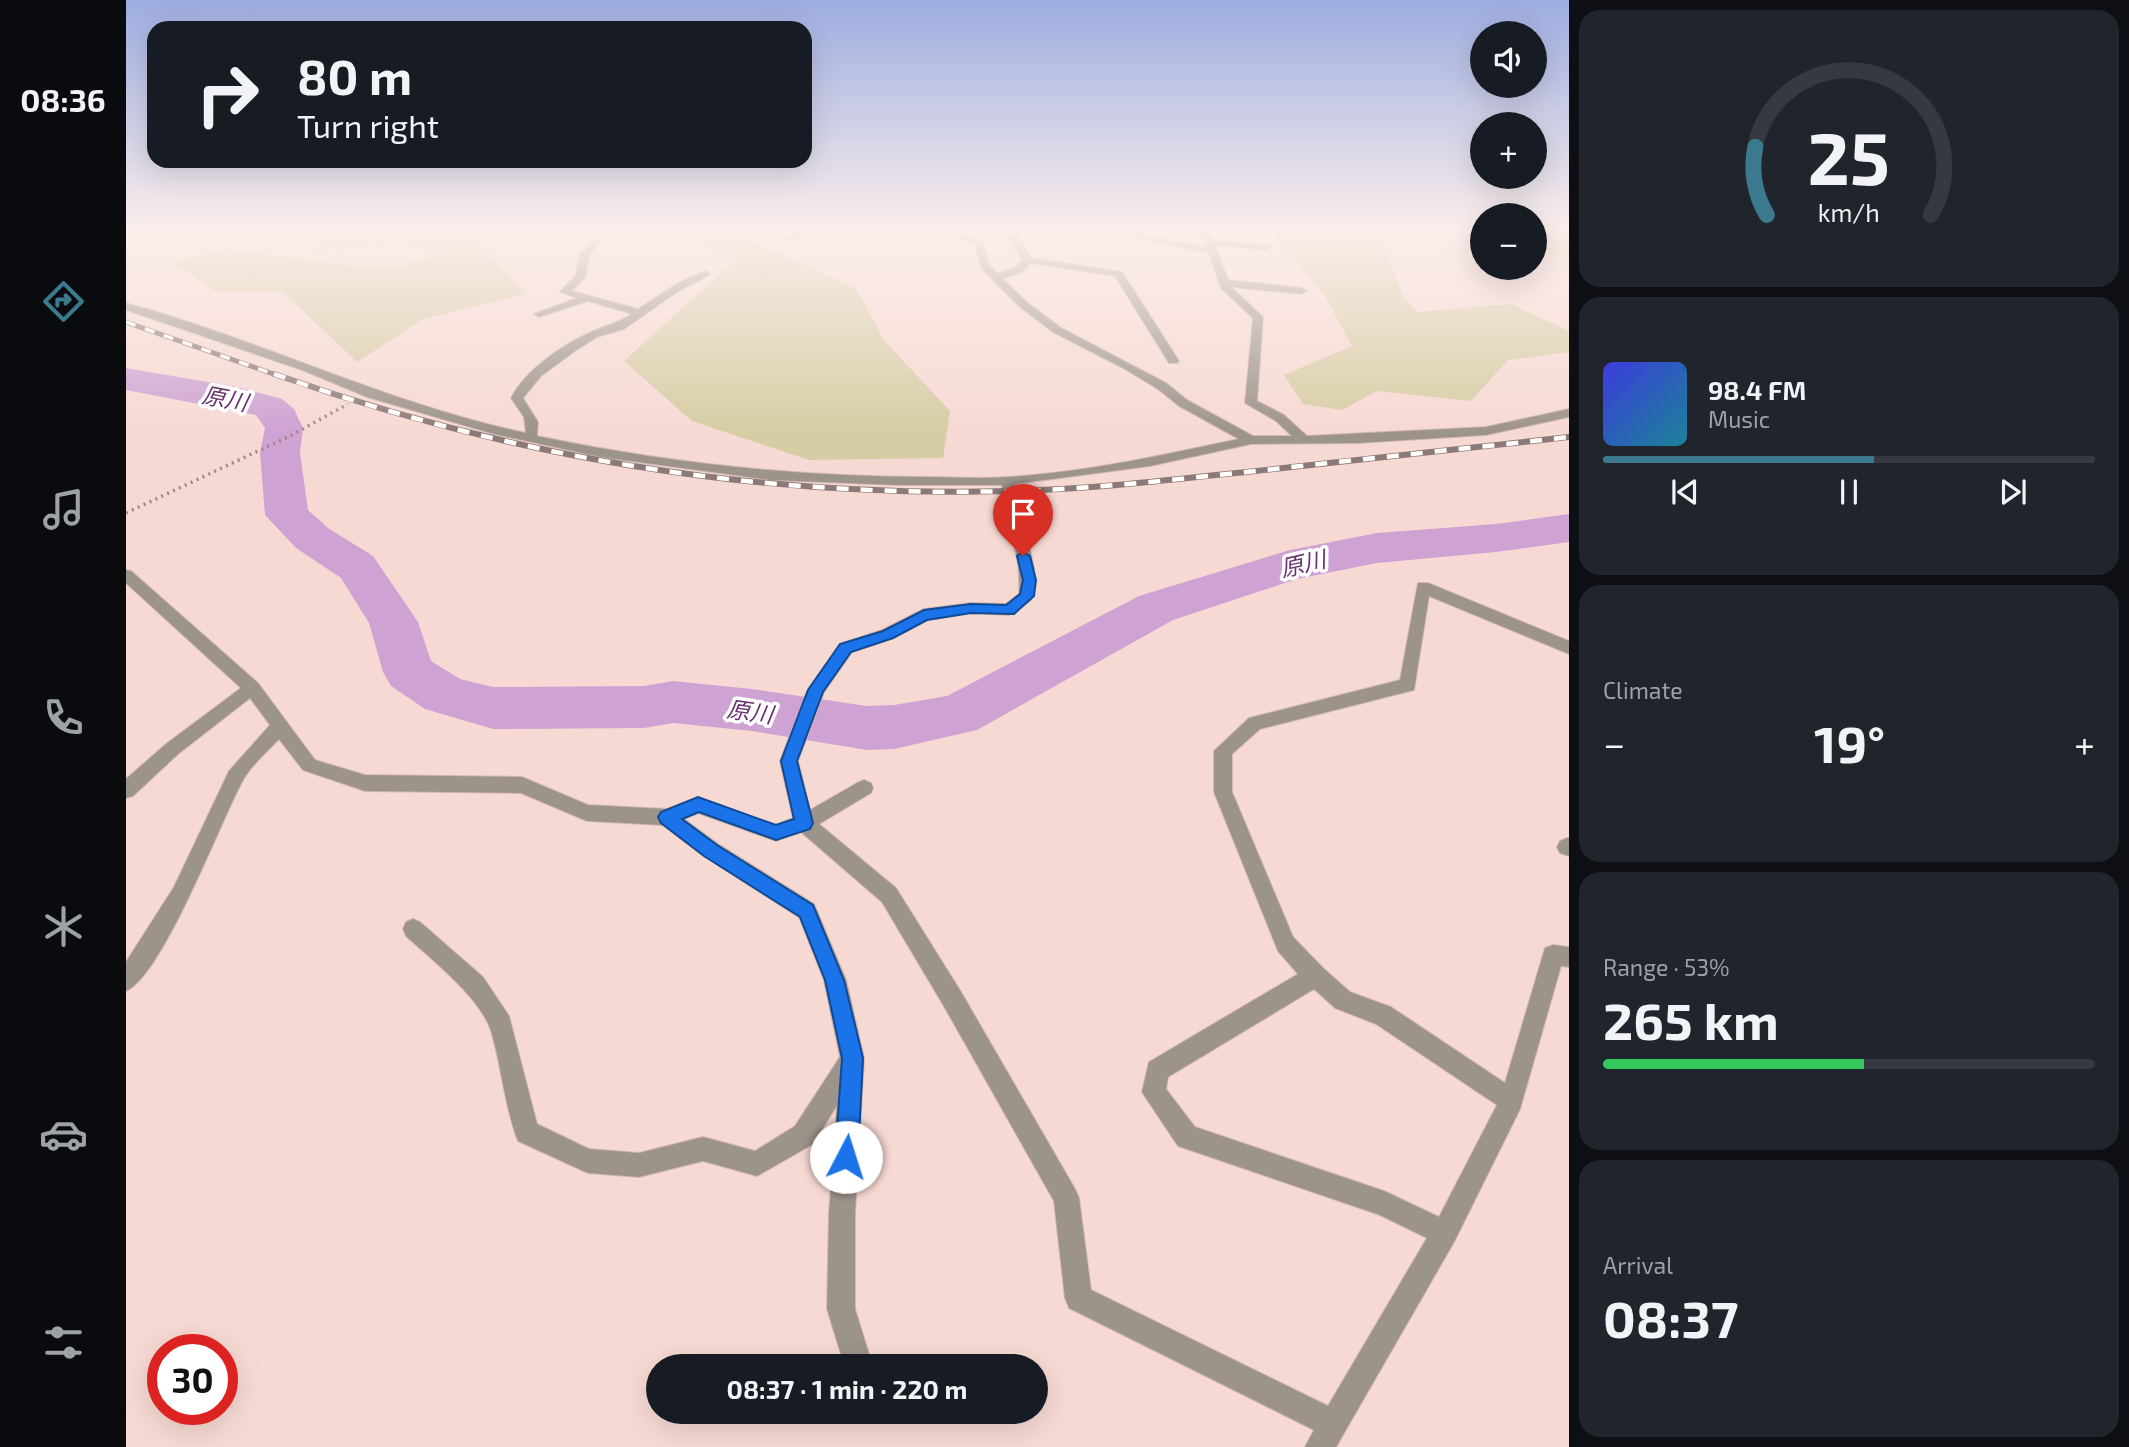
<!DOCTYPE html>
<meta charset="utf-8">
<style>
body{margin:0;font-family:"Exo 2","Noto Sans JP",sans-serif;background:#20242c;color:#f1f3f6;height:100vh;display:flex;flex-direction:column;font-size:26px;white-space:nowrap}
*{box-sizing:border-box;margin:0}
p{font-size:23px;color:#9ea1a6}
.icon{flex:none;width:38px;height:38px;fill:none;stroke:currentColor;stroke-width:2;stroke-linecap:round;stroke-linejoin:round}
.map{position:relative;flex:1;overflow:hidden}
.drawer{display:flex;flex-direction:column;gap:10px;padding:10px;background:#0d0f14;width:560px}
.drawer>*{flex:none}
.banner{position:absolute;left:21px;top:21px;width:665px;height:147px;border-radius:21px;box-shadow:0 7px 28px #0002;background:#171b24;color:#f1f3f6;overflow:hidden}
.controls{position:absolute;left:1344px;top:21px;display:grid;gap:14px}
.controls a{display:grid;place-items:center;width:77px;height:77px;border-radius:50%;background:#171b24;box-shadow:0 7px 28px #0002;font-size:35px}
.speed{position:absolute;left:21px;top:1334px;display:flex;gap:14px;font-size:35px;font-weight:700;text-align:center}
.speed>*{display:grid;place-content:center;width:91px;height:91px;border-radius:50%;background:#171b24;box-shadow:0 7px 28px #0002;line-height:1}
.speed .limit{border:10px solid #d22;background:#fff;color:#111}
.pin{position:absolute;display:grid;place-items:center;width:60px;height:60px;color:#fff;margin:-72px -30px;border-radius:50% 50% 50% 0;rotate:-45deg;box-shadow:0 0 7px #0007}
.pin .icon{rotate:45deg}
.me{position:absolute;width:77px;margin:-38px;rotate:5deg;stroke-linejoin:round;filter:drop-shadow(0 0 5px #0008)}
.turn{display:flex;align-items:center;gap:24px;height:147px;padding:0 35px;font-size:32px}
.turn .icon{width:91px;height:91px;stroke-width:2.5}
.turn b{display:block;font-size:49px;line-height:60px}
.big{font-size:52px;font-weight:700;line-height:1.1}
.drawer .card{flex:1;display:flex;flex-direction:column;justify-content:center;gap:10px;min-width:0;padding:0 24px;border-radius:21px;background:#20242c}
.drawer .dial{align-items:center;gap:0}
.dial svg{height:182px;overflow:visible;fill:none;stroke:#363941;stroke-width:7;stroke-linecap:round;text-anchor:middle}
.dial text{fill:#f1f3f6;stroke:none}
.song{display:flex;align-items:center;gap:21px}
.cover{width:84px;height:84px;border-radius:10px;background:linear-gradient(135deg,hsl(240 70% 55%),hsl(190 70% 35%))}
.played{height:7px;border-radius:4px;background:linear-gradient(90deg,#3a798e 55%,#363941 55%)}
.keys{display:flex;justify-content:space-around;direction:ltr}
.heat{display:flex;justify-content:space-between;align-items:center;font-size:38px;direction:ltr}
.charge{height:10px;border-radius:5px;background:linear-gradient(90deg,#34c759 53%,#363941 0)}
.trip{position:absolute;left:520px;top:1354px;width:402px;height:70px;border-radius:35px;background:#171b24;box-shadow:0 7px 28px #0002;font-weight:700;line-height:70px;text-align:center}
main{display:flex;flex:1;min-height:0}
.tabs{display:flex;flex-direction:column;width:126px;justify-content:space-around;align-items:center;background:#090b0e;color:#9ea1a6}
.tabs .icon{width:49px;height:49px}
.tabs .on{color:#3a798e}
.tabs b{font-size:32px;color:#f1f3f6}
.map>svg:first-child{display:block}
.green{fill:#d6cda4}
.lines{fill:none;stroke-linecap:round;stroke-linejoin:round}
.river{fill:#cea3d3;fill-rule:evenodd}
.street-casing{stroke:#d2b8b2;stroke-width:2}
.path{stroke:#9d8884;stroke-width:3.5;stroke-dasharray:2 4.5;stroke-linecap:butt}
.street{fill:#9c938b;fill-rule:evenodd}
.rail-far1-casing{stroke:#8d7a76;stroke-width:5}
.rail-casing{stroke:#8d7a76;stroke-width:6}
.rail-far1{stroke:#fff;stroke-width:3.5;stroke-dasharray:10;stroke-linecap:butt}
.rail{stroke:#fff;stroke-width:4.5;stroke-dasharray:12;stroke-linecap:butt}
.route{fill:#1a73e8;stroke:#114b97;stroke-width:2}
.labels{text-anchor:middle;stroke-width:7;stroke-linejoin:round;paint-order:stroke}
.water-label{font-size:23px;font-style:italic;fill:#67326e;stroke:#fff}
</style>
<main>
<nav class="tabs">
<b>08:36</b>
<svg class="icon on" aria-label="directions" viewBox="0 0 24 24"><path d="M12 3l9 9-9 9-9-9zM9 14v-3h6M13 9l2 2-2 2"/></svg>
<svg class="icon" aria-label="music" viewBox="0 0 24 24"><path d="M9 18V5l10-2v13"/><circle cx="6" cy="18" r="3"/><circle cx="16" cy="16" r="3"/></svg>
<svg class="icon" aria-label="phone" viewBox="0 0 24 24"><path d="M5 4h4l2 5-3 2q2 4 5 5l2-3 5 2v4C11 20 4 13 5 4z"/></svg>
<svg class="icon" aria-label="climate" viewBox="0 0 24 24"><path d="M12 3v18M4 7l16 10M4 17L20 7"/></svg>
<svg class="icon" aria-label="car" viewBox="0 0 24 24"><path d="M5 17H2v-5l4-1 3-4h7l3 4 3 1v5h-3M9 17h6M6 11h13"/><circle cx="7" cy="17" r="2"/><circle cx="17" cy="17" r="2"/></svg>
<svg class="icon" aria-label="filters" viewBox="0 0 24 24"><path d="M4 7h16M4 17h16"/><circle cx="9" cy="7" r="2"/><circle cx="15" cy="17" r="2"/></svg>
</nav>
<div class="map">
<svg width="1443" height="1447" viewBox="0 0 1443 1447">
<rect width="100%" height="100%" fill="#f7d9d3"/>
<!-- green -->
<path class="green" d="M 205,230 L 355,230 L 357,247 L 400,294 L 297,319 L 231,362 L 156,291 L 89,291 L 46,262 L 99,249 L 260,270 L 318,253 L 278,243 L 188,251 Z
M 547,230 L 602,230 L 730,288 L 758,340 L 824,411 L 817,458 L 683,460 L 566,421 L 498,361 L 611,259 Z
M 1144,230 L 1253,230 L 1277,297 L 1291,312 L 1385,304 L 1443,331 L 1443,352 L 1382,360 L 1345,401 L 1251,391 L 1216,410 L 1177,404 L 1158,375 L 1226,346 L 1198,294 Z
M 1409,230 L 1443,230 L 1443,257 L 1409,251 Z"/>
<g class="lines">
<!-- river -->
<path class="river" d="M 0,368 L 111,387 L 156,399 L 168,409 L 177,428 L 174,453 L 182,510 L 202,528 L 247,556 L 292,622 L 305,661 L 334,679 L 367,687 L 518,686 L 547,681 L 626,689 L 741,706 L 768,705 L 821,696 L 1013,596 L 1164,550 L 1251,533 L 1370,524 L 1443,514 L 1443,542 L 1370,552 L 1251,563 L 1171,579 L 1047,620 L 851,730 L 768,749 L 741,750 L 626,731 L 547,723 L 518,728 L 367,729 L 299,709 L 265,686 L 257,672 L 243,623 L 215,578 L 170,548 L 139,515 L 134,453 L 139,428 L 130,415 L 0,390 Z"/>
<!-- street casing -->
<g class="street-casing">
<path id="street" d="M 673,230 L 686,230 L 666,240 L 658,238 Z
M 808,230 L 823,230 L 856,240 L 863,265 L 872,274 L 888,268 L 897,260 L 881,235 L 885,230 L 895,230 L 891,235 L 905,258 L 996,272 L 1053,361 L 1051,363 L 1043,363 L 989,276 L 904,263 L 896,272 L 877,279 L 902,303 L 935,328 L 1040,383 L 1061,400 L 1127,436 L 1166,436 L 1150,421 L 1119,403 L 1127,318 L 1095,288 L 1083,253 L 997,235 L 997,231 L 1080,247 L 1074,230 L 1084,230 L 1087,240 L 1143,245 L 1145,247 L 1140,250 L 1089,245 L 1102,280 L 1176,288 L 1181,291 L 1176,294 L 1105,287 L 1137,317 L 1131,401 L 1158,415 L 1181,436 L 1360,427 L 1443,409 L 1443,417 L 1360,435 L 1232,443 L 1125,444 L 1024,466 L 889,484 L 908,568 L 905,600 L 883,615 L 845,613 L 801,620 L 768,638 L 726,652 L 698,692 L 672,761 L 684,810 L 731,783 L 738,780 L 745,783 L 747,788 L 745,793 L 693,824 L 770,888 L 835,992 L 949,1189 L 953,1198 L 965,1290 L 1202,1406 L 1301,1238 L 1254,1215 L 1052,1146 L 1016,1092 L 1023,1062 L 1172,974 L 1152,951 L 1088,792 L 1088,751 L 1123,718 L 1274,680 L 1292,583 L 1302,583 L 1443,641 L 1443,654 L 1303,596 L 1288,690 L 1134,729 L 1106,754 L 1106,792 L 1167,937 L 1197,968 L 1224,992 L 1265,1007 L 1379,1083 L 1419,948 L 1427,945 L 1443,947 L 1443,967 L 1435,966 L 1394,1109 L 1328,1242 L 1210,1447 L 1179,1447 L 1188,1430 L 943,1308 L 939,1298 L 928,1201 L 819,1008 L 756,902 L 675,832 L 650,841 L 572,813 L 558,819 L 592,844 L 688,904 L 720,980 L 738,1058 L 729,1213 L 729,1309 L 747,1367 L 719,1367 L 701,1309 L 703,1213 L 711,1105 L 687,1144 L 631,1176 L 577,1161 L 513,1177 L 462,1173 L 392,1141 C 378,1105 376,1067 365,1031 C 355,998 305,959 280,936 L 277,929 L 280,922 L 287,919 L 294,922 L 357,977 L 383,1016 L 411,1124 L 463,1149 L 513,1153 L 577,1137 L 629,1151 L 669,1126 L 714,1057 L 698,980 L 673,917 L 578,856 L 537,825 L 461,821 L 395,793 L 239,791 L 177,770 L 153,739 C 141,752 123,767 115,784 C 94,823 36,976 0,991 L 0,962 L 48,887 L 103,771 L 144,725 L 124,698 L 52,754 L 7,796 L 0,798 L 0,779 L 40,744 L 115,688 L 0,583 L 0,570 L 5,571 L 132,683 L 189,760 L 239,775 L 396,777 L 462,805 L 541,809 L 572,797 L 650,825 L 667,818 L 654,761 L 682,690 L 714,644 L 756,630 L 798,609 L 845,603 L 880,604 L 893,594 C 896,556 880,522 876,485 L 771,485 L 645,480 L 475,457 L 368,434 L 241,397 L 176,370 L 0,310 L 0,303 C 135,340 262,404 400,433 L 398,417 L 385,398 C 399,371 433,347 461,334 C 476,326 491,324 506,314 L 462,301 L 413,317 L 408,314 L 451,298 L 434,292 L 450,275 L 453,255 L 469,239 L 474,242 L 463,255 L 460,276 L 446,291 L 512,309 L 554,282 L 580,271 L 585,274 L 551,292 L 498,329 L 471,337 L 449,351 L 415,376 L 397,398 L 412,422 L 411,436 C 540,463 671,477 802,477 C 829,477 856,479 882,477 C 960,472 1037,455 1113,439 L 1053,406 L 1032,389 L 997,368 L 927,332 L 894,307 L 855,268 L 849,244 ZM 1188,989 L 1209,1008 L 1250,1024 L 1371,1105 L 1313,1217 L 1258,1191 L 1069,1127 L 1040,1089 L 1042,1077 Z
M 1441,838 L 1443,838 L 1443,856 L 1434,853 L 1431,847 L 1434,841 Z"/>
</g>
<!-- path -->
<path class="path" d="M 0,513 L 162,437 L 222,404"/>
<!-- street -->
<use href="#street" class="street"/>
<!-- rail-far1 casing -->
<g class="rail-far1-casing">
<path id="rail-far1" d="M 0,322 L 153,376"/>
</g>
<!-- rail casing -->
<g class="rail-casing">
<path id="rail" d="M 148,374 C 387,458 632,498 885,491 C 973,489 1061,478 1148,469 C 1246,458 1345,448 1443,437"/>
</g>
<!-- rail-far1 -->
<use href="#rail-far1" class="rail-far1"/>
<!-- rail -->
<use href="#rail" class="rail"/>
</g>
<!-- sky -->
<linearGradient id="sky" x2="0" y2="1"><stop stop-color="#9dade0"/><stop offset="0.53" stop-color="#fbeeeb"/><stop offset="1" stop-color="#fbeeeb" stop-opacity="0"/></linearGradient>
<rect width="1443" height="433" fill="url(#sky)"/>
<!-- route -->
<path class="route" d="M 897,552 L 904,556 L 910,580 L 908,596 L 888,614 L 845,613 L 801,620 L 767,638 L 725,652 L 697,692 L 671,761 L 687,823 L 684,829 L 650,840 L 573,812 L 556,819 L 591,845 L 687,905 L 718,980 L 737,1058 L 732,1157 L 728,1165 L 720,1168 L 713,1165 L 709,1157 L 716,1058 L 699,980 L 674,917 L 578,856 L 535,823 L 532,817 L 535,812 L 572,797 L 650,825 L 668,819 L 655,761 L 682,690 L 714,644 L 757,631 L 798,610 L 845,604 L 880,605 L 894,594 L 897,580 L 891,556 Z"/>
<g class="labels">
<!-- water labels -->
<g class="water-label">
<text transform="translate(99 399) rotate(11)" y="8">原川</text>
<text transform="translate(1177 564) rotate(-13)" y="8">原川</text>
<text transform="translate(624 712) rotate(8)" y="8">原川</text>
</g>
</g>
</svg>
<div class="controls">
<a><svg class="icon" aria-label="sound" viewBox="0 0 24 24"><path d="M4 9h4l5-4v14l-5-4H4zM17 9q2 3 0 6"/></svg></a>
<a>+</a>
<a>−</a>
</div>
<div class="speed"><div class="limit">30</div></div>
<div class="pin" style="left:897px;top:556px;background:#d93025"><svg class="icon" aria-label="arrive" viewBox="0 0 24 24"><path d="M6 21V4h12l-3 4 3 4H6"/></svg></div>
<svg class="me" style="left:720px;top:1157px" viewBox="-20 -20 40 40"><circle r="19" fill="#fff"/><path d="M0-13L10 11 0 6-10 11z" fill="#1a73e8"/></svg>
<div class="trip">08:37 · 1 min · 220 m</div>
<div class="banner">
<div class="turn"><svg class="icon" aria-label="right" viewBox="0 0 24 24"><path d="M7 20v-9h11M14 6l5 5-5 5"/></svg><div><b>80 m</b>Turn right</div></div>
</div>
</div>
<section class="drawer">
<div class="card dial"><svg viewBox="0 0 100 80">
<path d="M14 69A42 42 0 1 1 86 69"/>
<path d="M14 69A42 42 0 0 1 9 39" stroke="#3a798e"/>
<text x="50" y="56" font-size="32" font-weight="700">25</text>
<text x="50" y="72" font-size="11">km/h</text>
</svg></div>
<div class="card">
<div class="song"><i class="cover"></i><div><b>98.4 FM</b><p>Music</p></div></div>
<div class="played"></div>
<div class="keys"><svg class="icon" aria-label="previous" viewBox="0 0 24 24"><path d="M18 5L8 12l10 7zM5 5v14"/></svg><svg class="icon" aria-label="pause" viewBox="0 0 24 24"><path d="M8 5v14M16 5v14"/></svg><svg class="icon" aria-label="next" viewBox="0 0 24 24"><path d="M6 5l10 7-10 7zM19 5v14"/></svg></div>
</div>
<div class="card"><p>Climate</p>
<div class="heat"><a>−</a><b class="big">19°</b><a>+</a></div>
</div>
<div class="card"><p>Range · 53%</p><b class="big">265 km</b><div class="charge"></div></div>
<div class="card"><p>Arrival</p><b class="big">08:37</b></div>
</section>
</main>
